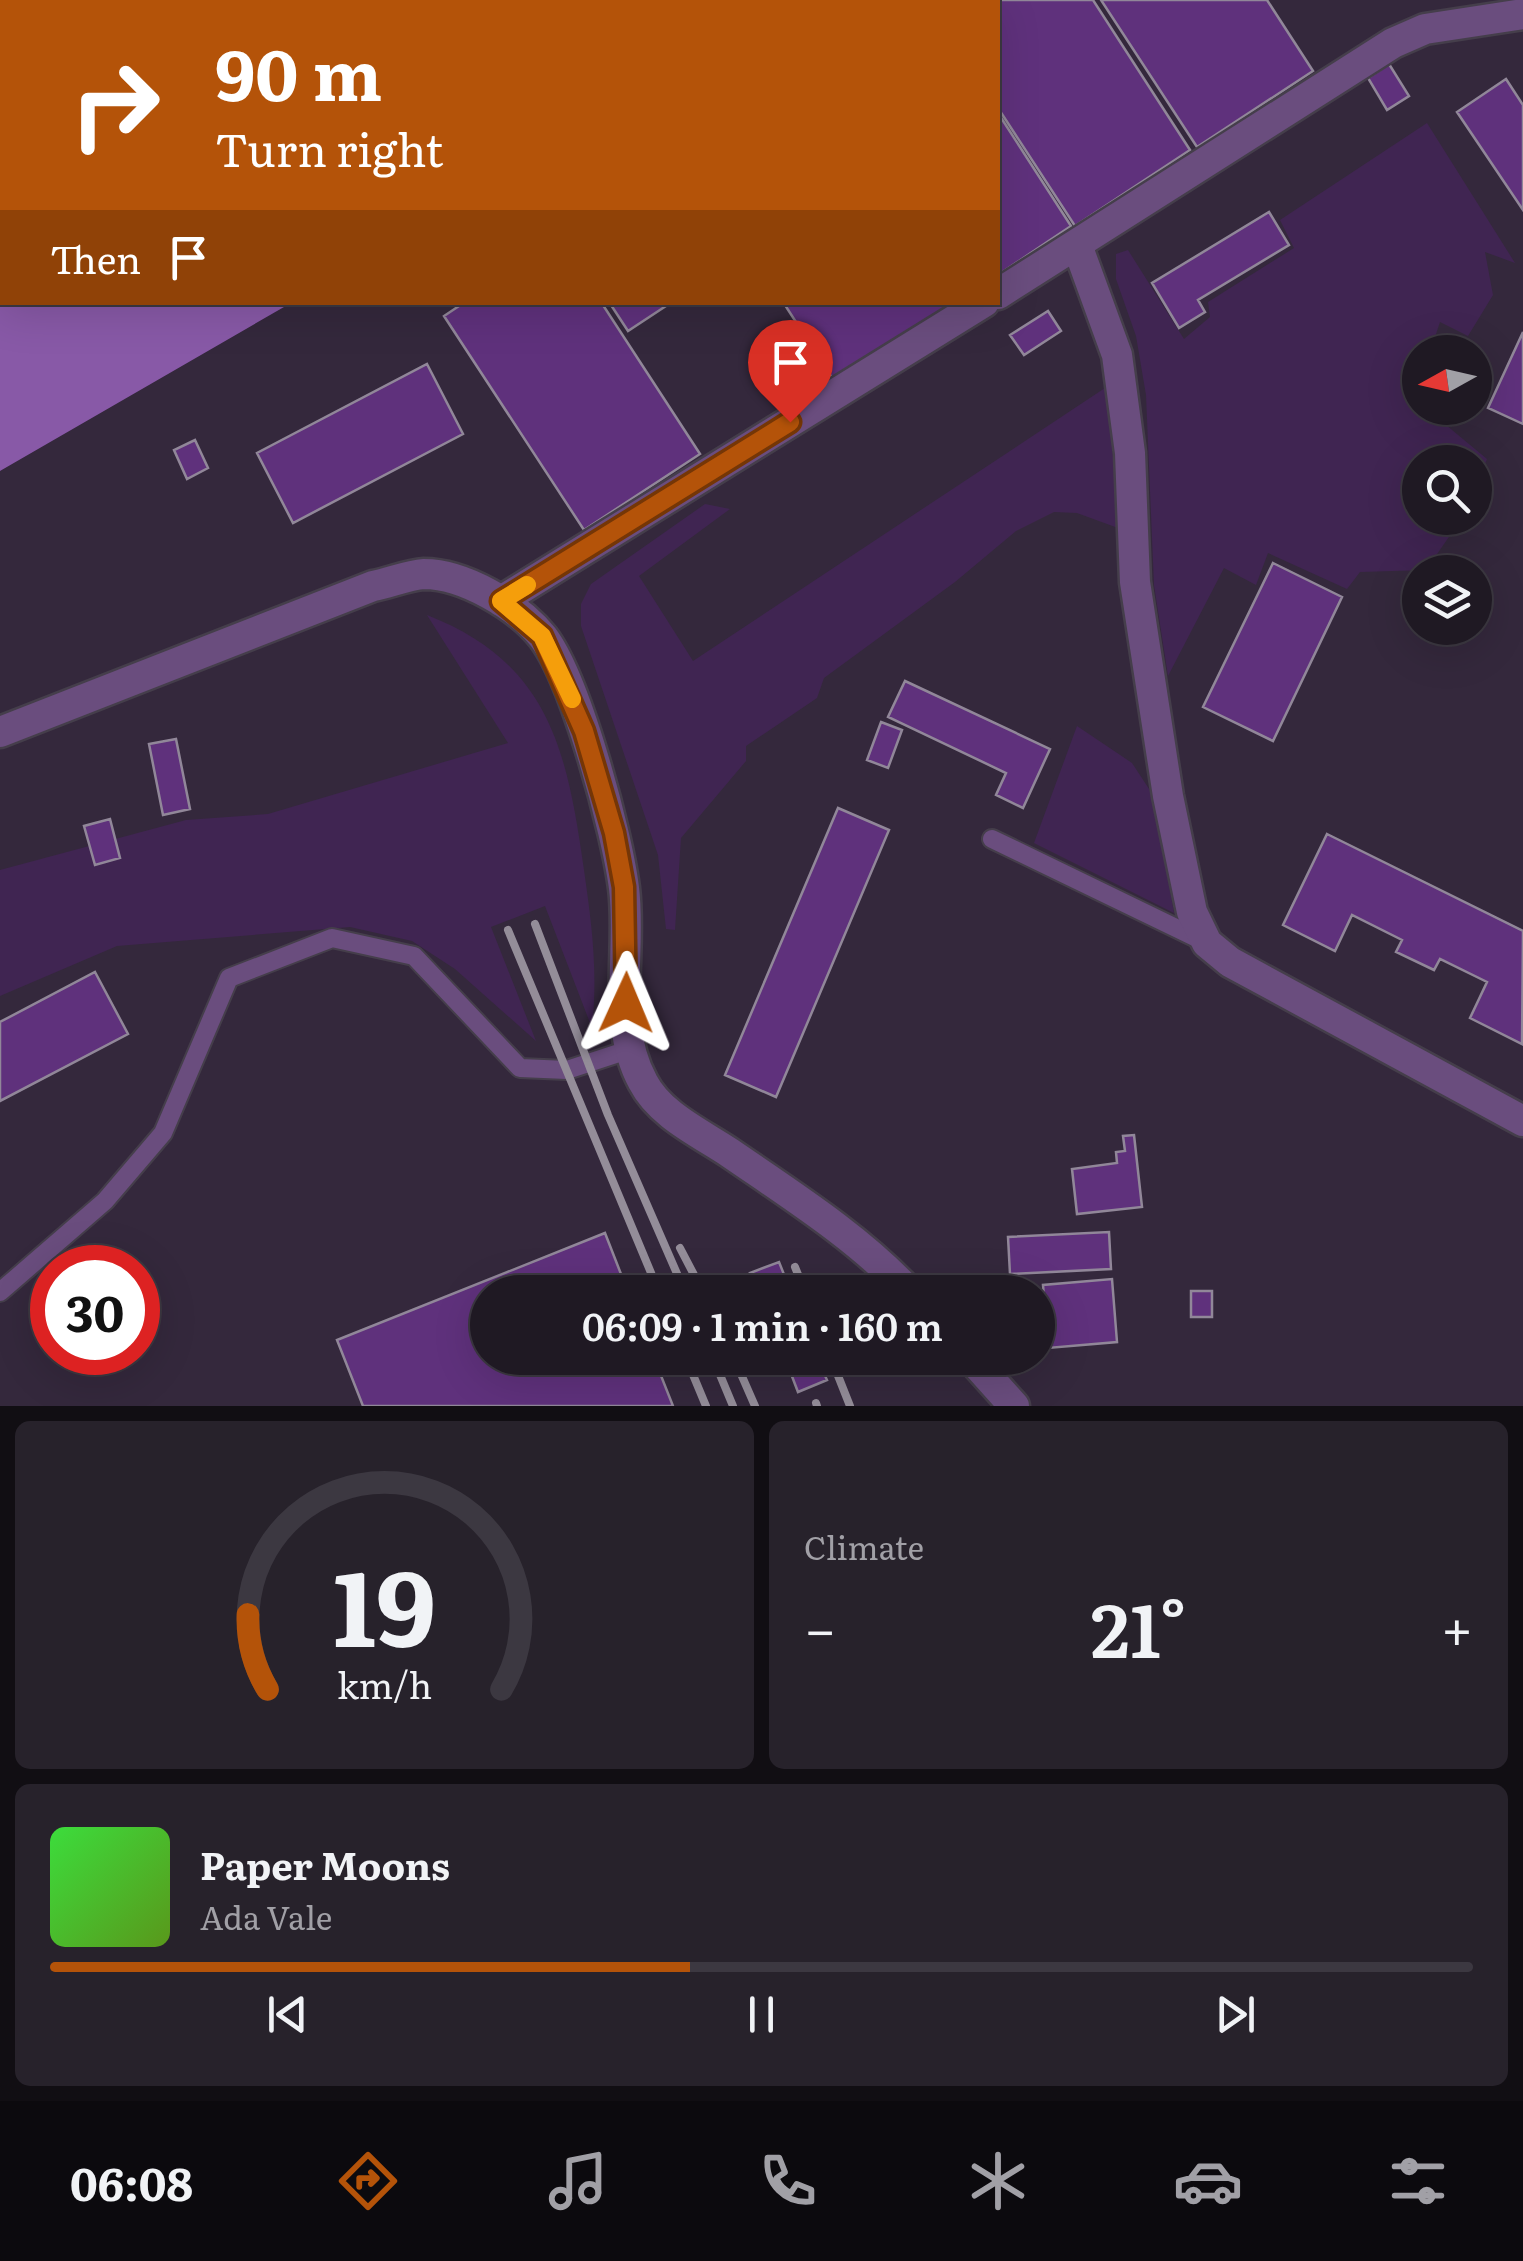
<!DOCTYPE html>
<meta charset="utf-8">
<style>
body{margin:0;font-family:Literata,serif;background:#27222b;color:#f1f3f6;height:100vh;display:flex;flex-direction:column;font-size:38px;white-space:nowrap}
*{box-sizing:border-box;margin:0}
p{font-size:32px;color:#a1a0a6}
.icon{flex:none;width:55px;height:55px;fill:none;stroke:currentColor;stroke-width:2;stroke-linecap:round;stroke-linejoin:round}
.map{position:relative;height:1406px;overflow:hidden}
.side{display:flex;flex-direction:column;gap:15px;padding:15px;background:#110e13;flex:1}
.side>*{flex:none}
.top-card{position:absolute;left:0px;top:0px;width:1000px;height:305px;box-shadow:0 10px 40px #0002,0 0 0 2px #3c3841;background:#b45309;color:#fff;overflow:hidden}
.needle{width:65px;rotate:262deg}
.buttons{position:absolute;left:1402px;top:335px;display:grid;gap:20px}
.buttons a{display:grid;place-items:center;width:90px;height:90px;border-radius:50%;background:#1f1923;box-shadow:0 10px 40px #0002,0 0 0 2px #3c3841;font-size:50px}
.speed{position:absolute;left:30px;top:1245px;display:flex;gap:20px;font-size:50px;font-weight:700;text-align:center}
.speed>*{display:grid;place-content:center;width:130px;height:130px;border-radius:50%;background:#1f1923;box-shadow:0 10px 40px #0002,0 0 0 2px #3c3841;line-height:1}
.speed .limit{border:15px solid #d22;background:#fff;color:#111}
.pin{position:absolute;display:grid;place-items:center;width:85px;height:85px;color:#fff;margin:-102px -42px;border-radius:50% 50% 50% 0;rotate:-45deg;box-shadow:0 0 10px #0007}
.pin .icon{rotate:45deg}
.me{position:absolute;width:110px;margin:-55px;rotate:1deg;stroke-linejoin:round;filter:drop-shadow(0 0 8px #0008)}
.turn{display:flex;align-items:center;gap:35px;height:210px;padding:0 50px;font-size:45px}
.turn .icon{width:130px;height:130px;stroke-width:2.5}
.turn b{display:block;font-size:70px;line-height:85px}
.then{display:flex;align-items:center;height:95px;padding:0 50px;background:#0003;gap:20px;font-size:38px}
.big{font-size:75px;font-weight:600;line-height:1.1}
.side .widget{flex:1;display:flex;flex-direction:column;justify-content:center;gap:15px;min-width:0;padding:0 35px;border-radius:15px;background:#27222b}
.side .dial{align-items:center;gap:0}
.dial svg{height:260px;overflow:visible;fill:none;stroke:#3c3841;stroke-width:7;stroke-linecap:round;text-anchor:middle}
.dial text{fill:#f1f3f6;stroke:none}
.song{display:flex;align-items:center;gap:30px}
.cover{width:120px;height:120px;border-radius:15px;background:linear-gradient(135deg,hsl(120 70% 55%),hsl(90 70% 35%))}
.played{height:10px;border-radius:5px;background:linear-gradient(90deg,#b45309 45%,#3c3841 45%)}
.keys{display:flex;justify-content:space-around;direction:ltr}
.heat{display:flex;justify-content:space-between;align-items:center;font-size:55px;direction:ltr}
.side .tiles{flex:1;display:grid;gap:15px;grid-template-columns:1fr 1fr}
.widget:last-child{grid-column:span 2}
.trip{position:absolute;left:470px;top:1275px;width:585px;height:100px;border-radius:50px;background:#1f1923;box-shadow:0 10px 40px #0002,0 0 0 2px #3c3841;font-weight:600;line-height:100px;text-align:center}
.menu{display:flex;height:160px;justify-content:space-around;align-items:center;background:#0c0a0e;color:#a1a0a6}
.menu .icon{width:70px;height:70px}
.menu .on{color:#b45309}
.menu b{font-size:45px;color:#f1f3f6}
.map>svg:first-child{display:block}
.built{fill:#34283c;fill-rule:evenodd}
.green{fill:#402552}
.water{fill:#8859a7}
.building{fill:#5f317c;stroke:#918799;stroke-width:2.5}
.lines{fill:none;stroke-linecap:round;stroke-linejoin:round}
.service-casing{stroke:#453e4b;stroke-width:22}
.minor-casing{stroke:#453e4b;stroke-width:35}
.service{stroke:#6a4d7e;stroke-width:18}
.minor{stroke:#6a4d7e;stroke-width:30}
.rail{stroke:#948d99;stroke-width:8}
.route-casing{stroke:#753606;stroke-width:25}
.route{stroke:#b45309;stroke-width:18}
.slow{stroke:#f59e0b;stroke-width:18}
</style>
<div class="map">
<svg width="1523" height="1406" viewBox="0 0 1523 1406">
<rect width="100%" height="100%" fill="#29212f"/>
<!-- built -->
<path class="built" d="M 787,0 L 1523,0 L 1523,1406 L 0,1406 L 0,471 L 291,303 L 998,302 L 998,2 L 782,2 ZM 1420,352 L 1475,352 L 1475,408 L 1420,408 ZM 1420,462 L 1475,462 L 1475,518 L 1420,518 ZM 1420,572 L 1475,572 L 1475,628 L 1420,628 ZM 52,1268 L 138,1268 L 138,1352 L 52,1352 ZM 488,1292 L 1038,1292 L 1038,1358 L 488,1358 Z"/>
<!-- green -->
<path class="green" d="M 1427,123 L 1515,263 L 1485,252 L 1493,295 L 1468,336 L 1440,322 L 1430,352 L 1420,352 L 1420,408 L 1442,408 L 1440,420 L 1487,459 L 1475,487 L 1475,462 L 1420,462 L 1420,518 L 1462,518 L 1426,570 L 1360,572 L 1347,589 L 1268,553 L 1256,585 L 1224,568 L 1168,676 L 1154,585 L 1146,395 L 1136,336 L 1116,279 L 1116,254 L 1128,250 L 1184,339 L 1210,317 L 1208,302 L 1294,248 L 1280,220 Z
M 1108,386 L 1118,528 L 1077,513 L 1054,512 L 1016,531 L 955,582 L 824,678 L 817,698 L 746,746 L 746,761 L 681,838 L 675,930 L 666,929 L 658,855 L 581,626 L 581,604 L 591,584 L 705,504 L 730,509 L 639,576 L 693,661 Z
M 427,615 C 550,663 567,751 584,870 C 592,926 598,971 592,1028 L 545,906 L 491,927 L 536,1041 L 455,969 L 412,941 L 350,927 L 117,946 L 0,996 L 0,870 L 186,820 L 268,814 L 508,743 Z
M 1077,726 L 1132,763 L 1153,795 L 1174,913 L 1034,843 Z"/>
<!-- water -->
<path class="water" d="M 0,0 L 787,0 L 2,2 L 2,302 L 291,303 L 0,471 Z"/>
<!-- building -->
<path class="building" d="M 952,0 L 1093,0 L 1190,150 L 1075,226 L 998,108 L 998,2 L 948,2 Z
M 1101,0 L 1267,0 L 1313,71 L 1197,147 Z
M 1389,64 L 1409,96 L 1387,110 L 1368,78 Z
M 1506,79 L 1523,105 L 1523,210 L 1457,112 Z
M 998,113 L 1071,226 L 998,275 Z
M 1269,212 L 1289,245 L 1198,300 L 1205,312 L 1179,328 L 1152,283 Z
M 465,302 L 601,302 L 700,454 L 584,530 L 444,316 Z
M 609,302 L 672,302 L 628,331 Z
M 783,302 L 948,302 L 950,305 L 834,381 Z
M 1048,311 L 1061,331 L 1024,355 L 1010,335 Z
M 1523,332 L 1523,424 L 1488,408 Z
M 427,364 L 463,434 L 293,523 L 257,453 Z
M 195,440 L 208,468 L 187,479 L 174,450 Z
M 1273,563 L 1342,597 L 1273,741 L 1203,707 Z
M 905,681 L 1050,749 L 1023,808 L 996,795 L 1006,773 L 888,717 Z
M 881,722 L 902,730 L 888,768 L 867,760 Z
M 176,739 L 190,809 L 163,815 L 149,744 Z
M 838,808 L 889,830 L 776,1097 L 725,1075 Z
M 110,819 L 120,858 L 95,865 L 84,826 Z
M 1327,834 L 1523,931 L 1522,1044 L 1470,1018 L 1487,982 L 1440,959 L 1434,970 L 1396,952 L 1402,940 L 1352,915 L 1335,951 L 1283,925 Z
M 95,972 L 128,1034 L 0,1101 L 0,1022 Z
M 1134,1135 L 1142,1207 L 1077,1214 L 1072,1169 L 1117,1163 L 1116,1152 L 1125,1151 L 1123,1136 Z
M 1109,1232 L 1111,1269 L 1010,1274 L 1008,1237 Z
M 605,1233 L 628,1292 L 488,1292 L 488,1358 L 654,1358 L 673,1406 L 363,1406 L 337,1340 Z
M 779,1262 L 791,1292 L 758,1292 L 750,1273 Z
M 1112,1279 L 1117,1342 L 1048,1348 L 1043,1285 Z
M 1191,1291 L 1212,1291 L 1212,1317 L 1191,1317 Z
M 785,1358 L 817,1358 L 827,1380 L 798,1392 Z"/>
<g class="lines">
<!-- service casing -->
<g class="service-casing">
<path id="service" d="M 992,839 L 1207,943
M 0,1292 L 105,1201 L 163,1133 L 229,978 L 332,938 L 414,956 L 520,1068 L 567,1070 L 628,1050"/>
</g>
<!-- minor casing -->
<g class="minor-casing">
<path id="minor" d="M 1077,245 L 1117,355 L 1130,453 L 1135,582 L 1168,796 L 1192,912 L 1207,943 L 1230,962 L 1523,1121
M 998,294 L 1393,43 L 1425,29 L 1523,14
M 501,601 L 984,302
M 0,732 L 373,586 C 389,583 408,575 424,574 C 464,574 518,606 543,637 C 576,680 617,832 624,888 C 632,951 611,1024 643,1082 C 660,1115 700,1133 730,1153 C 791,1195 859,1238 909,1292
M 971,1358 L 1014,1406"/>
</g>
<!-- service -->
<use href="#service" class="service"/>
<!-- minor -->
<use href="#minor" class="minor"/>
<!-- rail -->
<path class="rail" d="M 535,924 L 608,1115 L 685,1292
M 508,930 L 659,1292
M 680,1248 L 703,1292
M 795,1267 L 805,1292
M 686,1358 L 706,1406
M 713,1358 L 733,1406
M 734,1358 L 755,1406
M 831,1358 L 850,1406
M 816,1403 L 817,1406"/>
</g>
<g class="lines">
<!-- route casing -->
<g class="route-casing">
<path id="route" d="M 626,1003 L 624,887 L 614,833 L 584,731 L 542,636 L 501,601 L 790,422"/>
</g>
<!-- route -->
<use href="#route" class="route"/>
<!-- slow -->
<path class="slow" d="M 527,585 L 501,601 L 542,636 L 572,699"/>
</g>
</svg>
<div class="buttons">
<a><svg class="needle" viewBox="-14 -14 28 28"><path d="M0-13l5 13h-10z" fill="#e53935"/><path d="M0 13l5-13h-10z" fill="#a1a0a6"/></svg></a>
<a><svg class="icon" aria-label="search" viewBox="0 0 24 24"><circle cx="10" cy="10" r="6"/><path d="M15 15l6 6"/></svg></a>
<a><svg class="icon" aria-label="layers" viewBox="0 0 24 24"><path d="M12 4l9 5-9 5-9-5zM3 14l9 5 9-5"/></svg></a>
</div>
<div class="speed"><div class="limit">30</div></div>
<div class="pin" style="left:790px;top:422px;background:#d93025"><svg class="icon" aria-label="arrive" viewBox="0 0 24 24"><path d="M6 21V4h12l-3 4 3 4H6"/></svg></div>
<svg class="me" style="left:626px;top:1003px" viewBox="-20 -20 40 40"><path d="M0-17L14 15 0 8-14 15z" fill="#b45309" stroke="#fff" stroke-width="4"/></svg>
<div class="trip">06:09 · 1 min · 160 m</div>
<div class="top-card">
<div class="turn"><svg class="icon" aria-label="right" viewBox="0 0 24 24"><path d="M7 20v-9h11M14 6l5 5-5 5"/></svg><div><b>90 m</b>Turn right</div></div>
<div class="then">Then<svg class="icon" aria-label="arrive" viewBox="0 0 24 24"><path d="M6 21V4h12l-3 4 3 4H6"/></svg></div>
</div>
</div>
<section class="side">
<div class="tiles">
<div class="widget dial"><svg viewBox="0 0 100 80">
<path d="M14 69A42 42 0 1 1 86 69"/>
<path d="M14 69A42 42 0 0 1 8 46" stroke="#b45309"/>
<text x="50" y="56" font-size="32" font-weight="700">19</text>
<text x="50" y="72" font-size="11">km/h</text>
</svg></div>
<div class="widget"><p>Climate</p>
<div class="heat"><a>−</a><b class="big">21°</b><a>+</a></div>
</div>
<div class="widget">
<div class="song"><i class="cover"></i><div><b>Paper Moons</b><p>Ada Vale</p></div></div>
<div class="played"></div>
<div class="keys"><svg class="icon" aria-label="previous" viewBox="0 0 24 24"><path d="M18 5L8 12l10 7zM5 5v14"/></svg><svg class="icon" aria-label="pause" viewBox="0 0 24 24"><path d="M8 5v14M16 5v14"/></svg><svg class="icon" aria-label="next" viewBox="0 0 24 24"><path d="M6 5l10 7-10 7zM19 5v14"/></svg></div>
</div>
</div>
</section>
<nav class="menu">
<b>06:08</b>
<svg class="icon on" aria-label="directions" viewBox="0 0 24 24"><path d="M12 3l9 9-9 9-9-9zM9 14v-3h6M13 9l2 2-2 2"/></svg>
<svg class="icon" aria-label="music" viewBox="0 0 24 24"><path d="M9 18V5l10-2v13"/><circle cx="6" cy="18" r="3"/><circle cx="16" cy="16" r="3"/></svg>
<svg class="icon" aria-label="phone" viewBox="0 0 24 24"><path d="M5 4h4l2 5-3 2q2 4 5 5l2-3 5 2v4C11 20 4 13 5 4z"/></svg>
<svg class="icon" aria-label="climate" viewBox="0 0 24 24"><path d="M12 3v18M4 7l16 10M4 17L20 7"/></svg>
<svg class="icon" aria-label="car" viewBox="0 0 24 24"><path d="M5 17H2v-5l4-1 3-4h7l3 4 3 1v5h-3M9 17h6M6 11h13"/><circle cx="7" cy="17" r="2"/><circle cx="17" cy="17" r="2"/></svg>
<svg class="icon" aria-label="filters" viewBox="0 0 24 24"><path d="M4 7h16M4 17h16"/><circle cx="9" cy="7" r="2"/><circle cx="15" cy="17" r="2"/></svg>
</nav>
